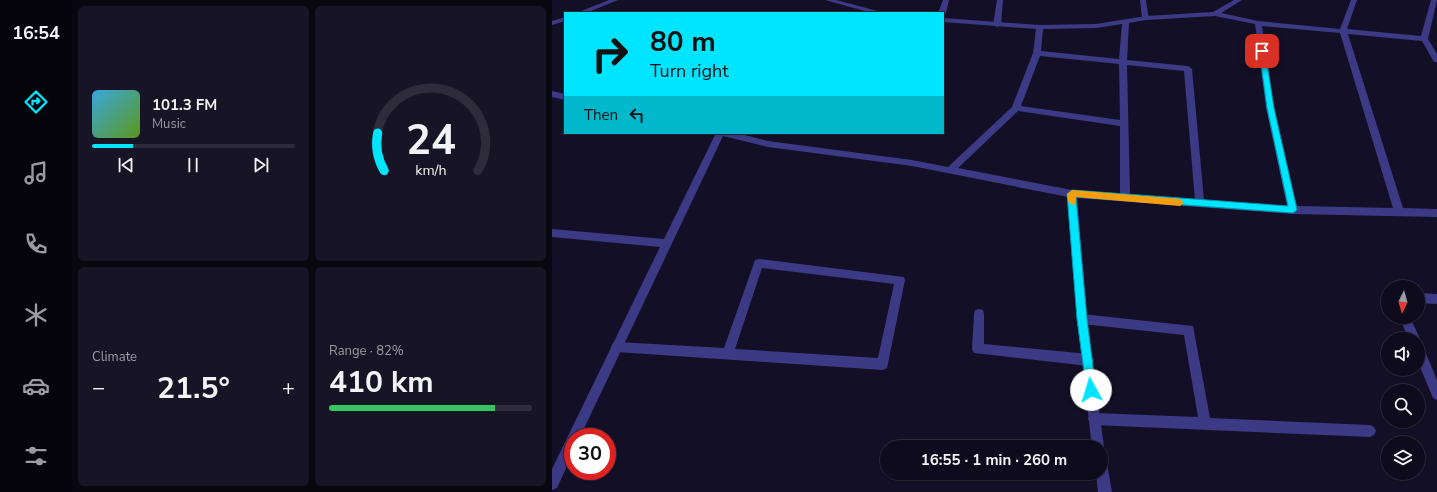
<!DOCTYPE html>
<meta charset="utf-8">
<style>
body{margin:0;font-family:"Nunito Sans",sans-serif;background:#171425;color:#f1f3f6;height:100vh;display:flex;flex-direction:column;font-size:15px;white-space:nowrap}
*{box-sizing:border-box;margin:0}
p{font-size:13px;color:#9b9ba3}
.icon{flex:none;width:22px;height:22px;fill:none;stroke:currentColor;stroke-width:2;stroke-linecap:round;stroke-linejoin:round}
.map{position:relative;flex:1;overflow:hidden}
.sheet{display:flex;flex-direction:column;gap:6px;padding:6px;background:#08060f;width:480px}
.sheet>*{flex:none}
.guide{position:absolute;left:12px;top:12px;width:380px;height:122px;border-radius:0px;box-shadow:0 1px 3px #0004,0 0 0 1px #2e2b3b;background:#00e5ff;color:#111;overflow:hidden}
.needle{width:26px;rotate:185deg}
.tools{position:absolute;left:829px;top:280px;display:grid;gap:8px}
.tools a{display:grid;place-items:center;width:44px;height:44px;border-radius:50%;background:#0e0b1c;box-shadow:0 1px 3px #0004,0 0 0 1px #2e2b3b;font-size:20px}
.speed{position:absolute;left:12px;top:428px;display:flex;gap:8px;font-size:20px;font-weight:700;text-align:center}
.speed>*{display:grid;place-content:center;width:52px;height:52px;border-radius:50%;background:#0e0b1c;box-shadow:0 1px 3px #0004,0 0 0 1px #2e2b3b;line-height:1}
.speed .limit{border:6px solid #d22;background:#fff;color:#111}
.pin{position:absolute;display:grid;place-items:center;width:34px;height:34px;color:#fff;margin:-17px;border-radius:8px;box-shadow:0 2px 6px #0006}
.me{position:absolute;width:44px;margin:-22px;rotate:354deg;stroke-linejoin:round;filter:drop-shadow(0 0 3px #0008)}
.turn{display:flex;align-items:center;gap:14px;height:84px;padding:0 20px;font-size:18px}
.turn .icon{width:52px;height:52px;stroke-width:2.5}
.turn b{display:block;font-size:28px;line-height:34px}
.then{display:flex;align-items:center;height:38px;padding:0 20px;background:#0003;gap:8px;font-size:15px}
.big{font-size:30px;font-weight:700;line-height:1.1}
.sheet .tile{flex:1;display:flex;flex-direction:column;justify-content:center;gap:6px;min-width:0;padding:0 14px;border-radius:6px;background:#171425}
.sheet .dial{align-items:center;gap:0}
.dial svg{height:104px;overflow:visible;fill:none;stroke:#2e2b3b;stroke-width:7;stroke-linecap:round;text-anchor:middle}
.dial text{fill:#f1f3f6;stroke:none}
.song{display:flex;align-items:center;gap:12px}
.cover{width:48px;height:48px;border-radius:6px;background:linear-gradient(135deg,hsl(200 70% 55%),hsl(90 70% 35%))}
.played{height:4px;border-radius:2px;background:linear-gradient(90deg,#00e5ff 20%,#2e2b3b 20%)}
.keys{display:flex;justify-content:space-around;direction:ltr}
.heat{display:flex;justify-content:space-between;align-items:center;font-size:22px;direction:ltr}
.charge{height:6px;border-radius:3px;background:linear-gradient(90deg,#34c759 82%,#2e2b3b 0)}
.sheet .tiles{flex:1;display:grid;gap:6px;grid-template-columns:repeat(2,1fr)}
.trip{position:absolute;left:328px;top:440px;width:228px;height:40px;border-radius:20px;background:#0e0b1c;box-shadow:0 1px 3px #0004,0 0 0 1px #2e2b3b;font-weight:700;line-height:40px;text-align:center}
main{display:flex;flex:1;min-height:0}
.tabs{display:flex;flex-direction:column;width:72px;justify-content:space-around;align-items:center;background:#06040b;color:#9b9ba3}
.tabs .icon{width:28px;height:28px}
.tabs .on{color:#00e5ff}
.tabs b{font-size:18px;color:#f1f3f6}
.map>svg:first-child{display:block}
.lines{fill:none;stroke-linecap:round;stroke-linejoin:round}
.lane{fill:#3d3a85;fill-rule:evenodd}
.street{fill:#3d3a85;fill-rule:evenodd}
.route{fill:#00e5ff;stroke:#0095a6}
.slow{fill:#f59e0b}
</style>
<main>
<nav class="tabs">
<b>16:54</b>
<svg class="icon on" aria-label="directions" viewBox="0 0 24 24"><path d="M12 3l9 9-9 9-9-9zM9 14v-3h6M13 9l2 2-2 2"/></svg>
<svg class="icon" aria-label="music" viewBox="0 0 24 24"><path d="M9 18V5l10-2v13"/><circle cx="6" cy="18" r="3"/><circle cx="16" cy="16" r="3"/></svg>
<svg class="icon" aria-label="phone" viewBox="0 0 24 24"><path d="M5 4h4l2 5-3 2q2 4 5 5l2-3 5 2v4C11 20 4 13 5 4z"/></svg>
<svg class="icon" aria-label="climate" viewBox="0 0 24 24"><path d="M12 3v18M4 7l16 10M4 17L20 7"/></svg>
<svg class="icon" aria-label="car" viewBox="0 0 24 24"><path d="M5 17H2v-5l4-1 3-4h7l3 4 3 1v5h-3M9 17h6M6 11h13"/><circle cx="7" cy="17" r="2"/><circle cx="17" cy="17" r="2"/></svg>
<svg class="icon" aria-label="filters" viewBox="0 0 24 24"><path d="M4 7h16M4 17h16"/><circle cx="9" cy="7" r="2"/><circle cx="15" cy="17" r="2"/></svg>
</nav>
<section class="sheet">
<div class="tiles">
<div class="tile">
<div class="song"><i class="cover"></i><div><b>101.3 FM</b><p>Music</p></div></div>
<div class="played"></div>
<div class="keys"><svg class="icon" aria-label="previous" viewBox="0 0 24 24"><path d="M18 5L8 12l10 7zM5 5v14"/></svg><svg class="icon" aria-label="pause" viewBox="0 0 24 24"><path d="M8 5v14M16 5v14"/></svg><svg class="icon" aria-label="next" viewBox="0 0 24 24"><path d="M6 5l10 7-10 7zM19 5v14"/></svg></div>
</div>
<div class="tile dial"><svg viewBox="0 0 100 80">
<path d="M14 69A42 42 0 1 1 86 69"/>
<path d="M14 69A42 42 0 0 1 9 40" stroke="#00e5ff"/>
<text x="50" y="56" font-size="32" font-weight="700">24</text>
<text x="50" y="72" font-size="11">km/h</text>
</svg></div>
<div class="tile"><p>Climate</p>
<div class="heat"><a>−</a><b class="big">21.5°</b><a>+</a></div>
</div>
<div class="tile"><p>Range · 82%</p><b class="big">410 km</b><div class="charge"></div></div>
</div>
</section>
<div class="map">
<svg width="885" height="492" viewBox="0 0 885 492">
<rect width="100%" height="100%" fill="#130f26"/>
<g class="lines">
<!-- lane -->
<path class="lane" d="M 391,0 L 397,0 L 394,13 L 391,15 L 391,13 L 386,13 Z
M 445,0 L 451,0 L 449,25 L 445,27 L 441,25 Z
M 588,0 L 594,0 L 597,20 L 590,18 Z
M 207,259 L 352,277 L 353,280 L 335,368 L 331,370 L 65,352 L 61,351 L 59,347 L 61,343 L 65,342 L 172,348 L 202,263 L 203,260 ZM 210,268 L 342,284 L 326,358 L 183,349 Z
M 427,309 L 431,310 L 432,314 L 432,344 L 536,354 L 540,356 L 542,360 L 540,364 L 536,366 L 422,353 L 420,349 L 422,314 L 423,310 Z
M 530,314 L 641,326 L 658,418 L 818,425 L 822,427 L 824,431 L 822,435 L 818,437 L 542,425 L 538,423 L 536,419 L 538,415 L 542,413 L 646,417 L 632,335 L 530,324 L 526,323 L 525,319 L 526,315 Z"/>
<!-- street -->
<path class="street" d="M 57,0 L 66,0 L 34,13 L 24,13 Z
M 273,0 L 284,0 L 333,13 L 320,13 Z
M 682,0 L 690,0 L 669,13 L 706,21 L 788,29 L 799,0 L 805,0 L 795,29 L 869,36 L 879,0 L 885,0 L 876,39 L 885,54 L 885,62 L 882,62 L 870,41 L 796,34 L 851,208 L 885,209 L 885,217 L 741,214 L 525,198 L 535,319 L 552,447 L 549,452 L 549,447 L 540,447 L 525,319 L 516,197 L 360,166 L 216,147 L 171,136 L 28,437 L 21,437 L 21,453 L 5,488 L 0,490 L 0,469 L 108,247 L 0,237 L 0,229 L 112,239 L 164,133 L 185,133 L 216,141 L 360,160 L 396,167 L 460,107 L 481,53 L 484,29 L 391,22 L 391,18 L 488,25 L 544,24 L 594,16 L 661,12 ZM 663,16 L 703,24 L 714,108 L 735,206 L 652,200 L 640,69 L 636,66 L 575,60 L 577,23 L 594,20 ZM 570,24 L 567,59 L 489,51 L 491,29 L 544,28 ZM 710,26 L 788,33 L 841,208 L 745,206 L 722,108 ZM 488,56 L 567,64 L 568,120 L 469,106 ZM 575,65 L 632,71 L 643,200 L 578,195 ZM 466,111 L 568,126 L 568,194 L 520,190 L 406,168 Z
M 13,17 L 13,21 L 0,25 L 0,21 Z
M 0,91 L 13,94 L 13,100 L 0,97 Z
M 866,293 L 885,294 L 885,304 L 866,303 Z
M 848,317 L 858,317 L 868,339 L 866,343 L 870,344 L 885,380 L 885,400 L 881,398 L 866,362 L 866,339 L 856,339 Z
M 549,457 L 554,458 L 560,492 L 546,492 L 544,473 L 549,473 Z"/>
</g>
<!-- route -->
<path class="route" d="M 707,49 L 713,51 L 722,108 L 745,210 L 741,213 L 524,197 L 535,319 L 544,390 L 543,394 L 539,395 L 535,394 L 525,319 L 515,194 L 520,190 L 736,206 L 715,108 Z"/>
<!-- slow -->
<path class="slow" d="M 520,190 L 628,199 L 632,203 L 628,206 L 524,197 L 523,204 L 520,205 L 516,201 L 515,194 Z"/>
</svg>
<div class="tools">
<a><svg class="needle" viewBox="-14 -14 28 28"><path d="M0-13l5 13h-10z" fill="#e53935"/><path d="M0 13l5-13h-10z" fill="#9b9ba3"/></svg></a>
<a><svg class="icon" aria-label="sound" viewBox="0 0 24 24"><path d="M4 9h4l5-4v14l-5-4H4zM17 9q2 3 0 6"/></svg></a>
<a><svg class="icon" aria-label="search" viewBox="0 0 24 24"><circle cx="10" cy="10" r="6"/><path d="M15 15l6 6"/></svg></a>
<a><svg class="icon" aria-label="layers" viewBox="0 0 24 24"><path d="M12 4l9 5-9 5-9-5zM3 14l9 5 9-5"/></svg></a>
</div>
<div class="speed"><div class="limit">30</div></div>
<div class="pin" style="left:710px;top:51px;background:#d93025"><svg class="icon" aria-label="arrive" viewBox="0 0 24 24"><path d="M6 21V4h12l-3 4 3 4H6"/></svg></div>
<svg class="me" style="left:539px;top:390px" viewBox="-20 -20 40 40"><circle r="19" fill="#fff"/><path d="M0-13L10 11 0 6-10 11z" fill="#00e5ff"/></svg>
<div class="trip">16:55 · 1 min · 260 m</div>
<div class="guide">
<div class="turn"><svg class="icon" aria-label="right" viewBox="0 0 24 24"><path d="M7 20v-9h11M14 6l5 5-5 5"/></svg><div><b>80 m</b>Turn right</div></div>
<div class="then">Then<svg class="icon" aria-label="left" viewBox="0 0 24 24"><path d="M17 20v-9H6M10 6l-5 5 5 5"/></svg></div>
</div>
</div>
</main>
